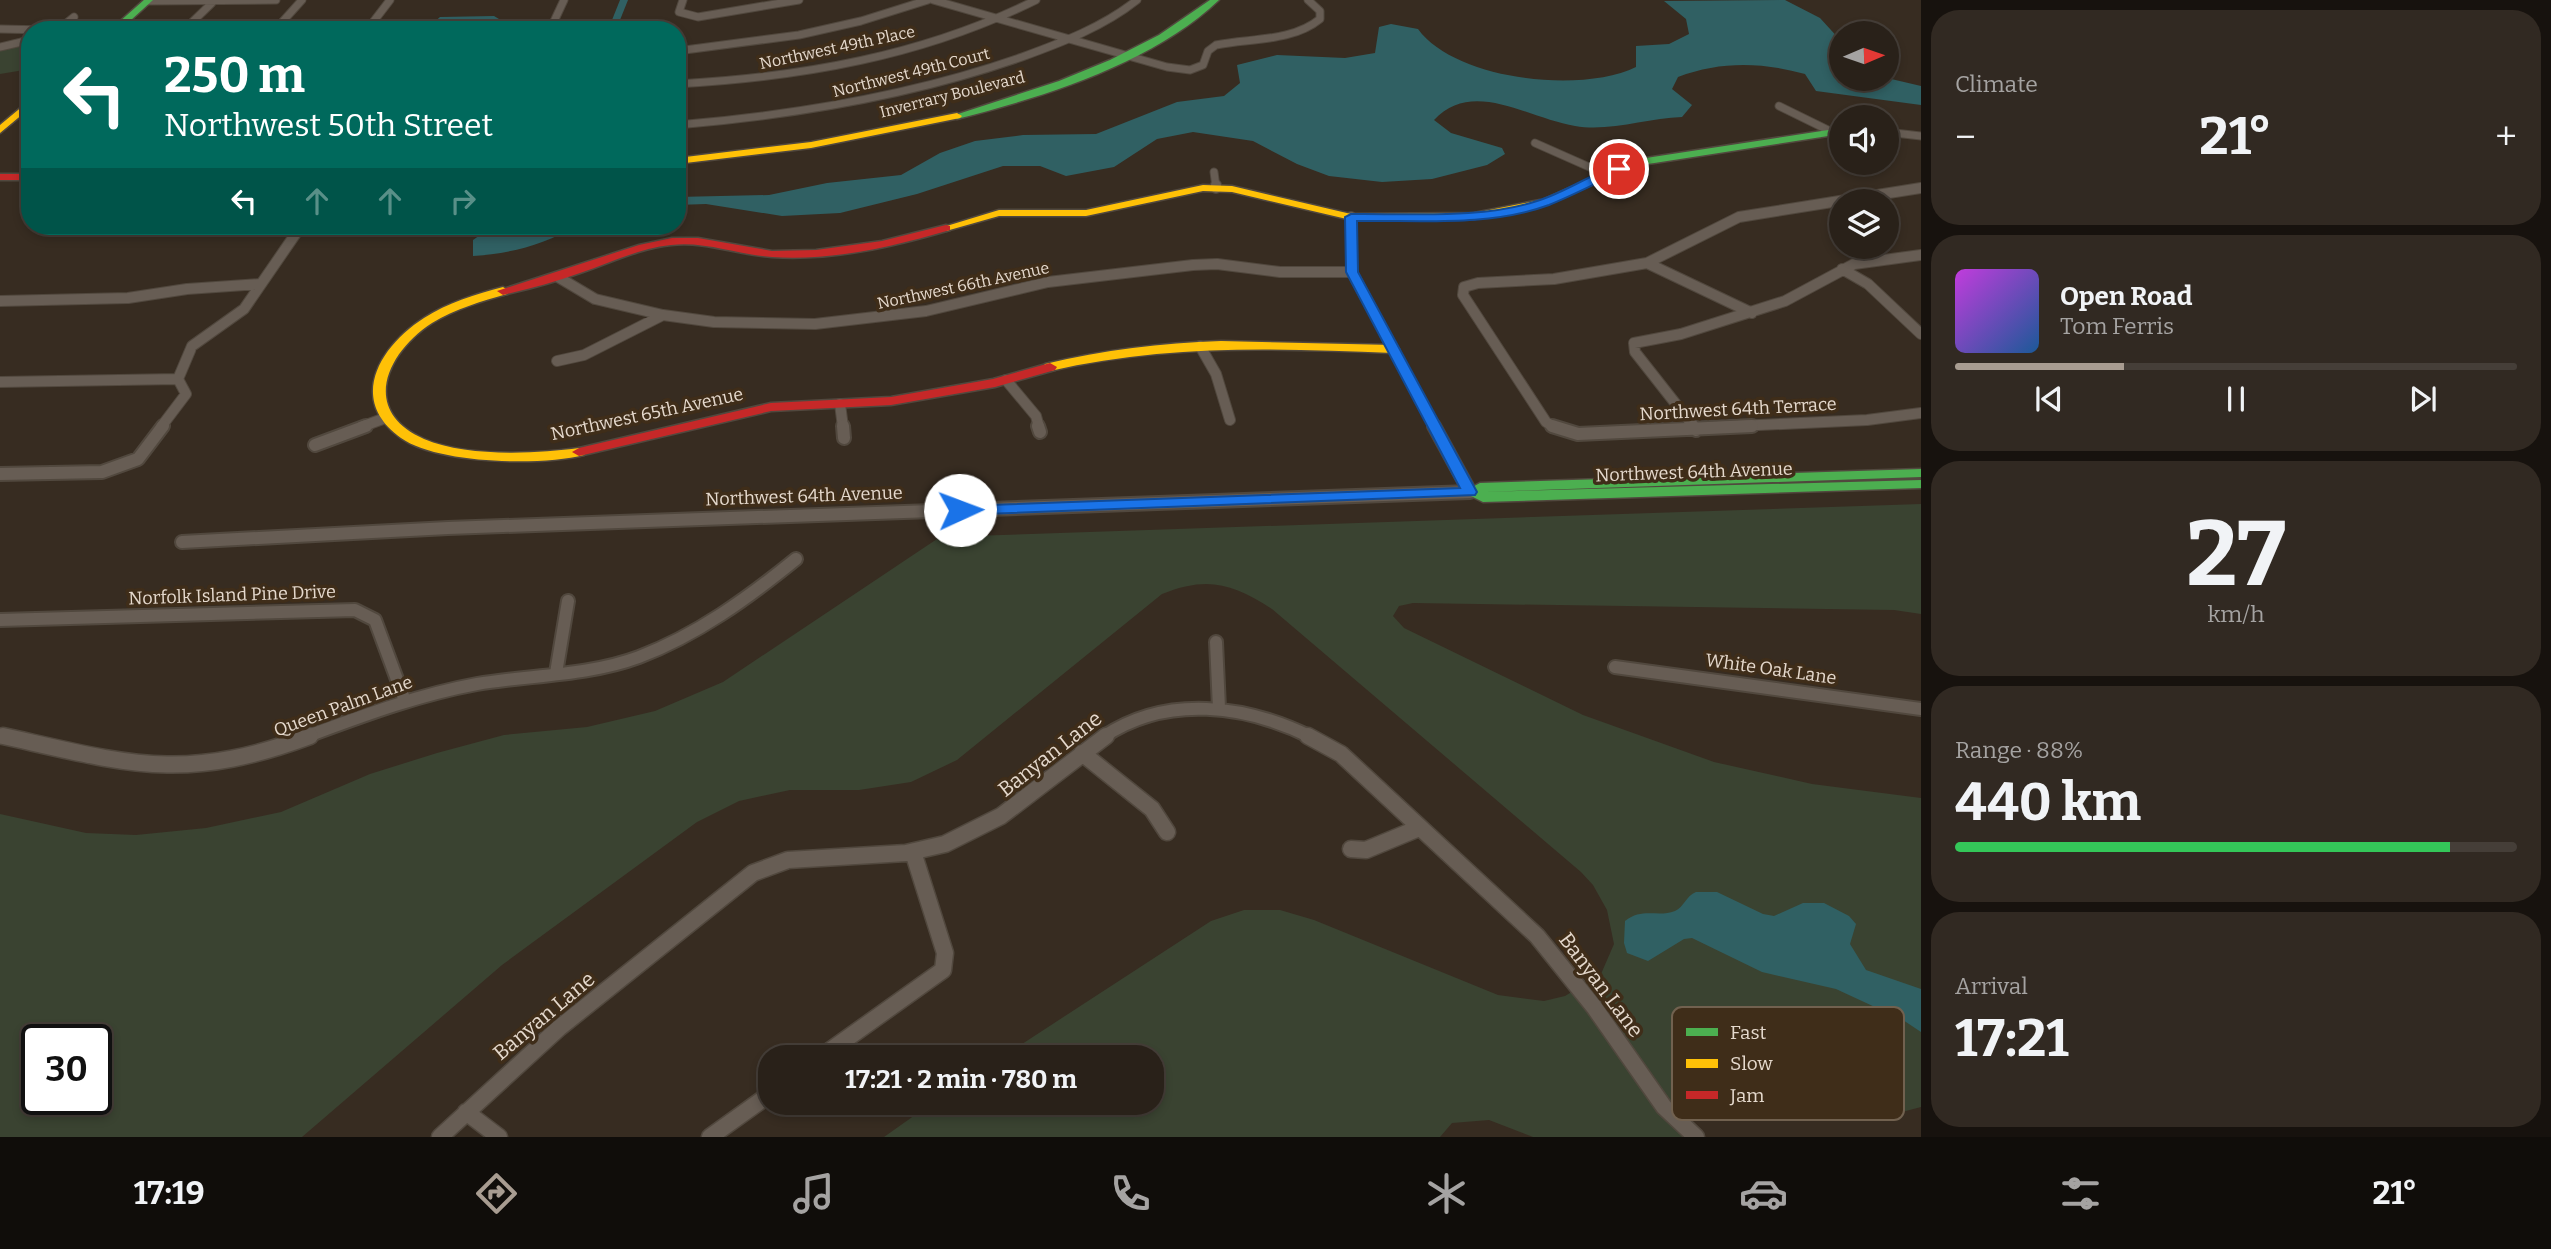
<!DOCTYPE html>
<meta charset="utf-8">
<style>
body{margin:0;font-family:Bitter,serif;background:#312922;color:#f1f3f6;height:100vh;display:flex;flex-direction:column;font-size:26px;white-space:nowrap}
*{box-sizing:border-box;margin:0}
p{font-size:23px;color:#a5a3a2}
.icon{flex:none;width:38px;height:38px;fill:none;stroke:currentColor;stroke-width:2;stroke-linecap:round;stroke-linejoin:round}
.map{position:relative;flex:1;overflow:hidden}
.drawer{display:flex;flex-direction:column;gap:10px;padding:10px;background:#17120e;width:630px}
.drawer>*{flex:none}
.guide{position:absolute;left:21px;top:21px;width:665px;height:214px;border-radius:28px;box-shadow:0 4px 10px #0003,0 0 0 2px #453e38;background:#00695c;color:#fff;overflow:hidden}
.needle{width:46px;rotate:88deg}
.controls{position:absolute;left:1829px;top:21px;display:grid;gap:14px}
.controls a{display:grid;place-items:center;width:70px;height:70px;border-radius:50%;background:#292119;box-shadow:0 4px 10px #0003,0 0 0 2px #453e38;font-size:35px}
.speed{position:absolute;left:21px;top:1024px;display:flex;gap:14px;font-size:35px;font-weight:700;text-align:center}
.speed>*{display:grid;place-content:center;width:91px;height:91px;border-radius:50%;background:#292119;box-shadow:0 4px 10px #0003,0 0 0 2px #453e38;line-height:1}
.speed .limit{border:4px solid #111;border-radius:10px;background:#fff;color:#111}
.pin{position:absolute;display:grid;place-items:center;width:60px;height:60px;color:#fff;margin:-30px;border:4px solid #fff;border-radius:50%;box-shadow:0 2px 7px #0007}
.me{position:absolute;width:77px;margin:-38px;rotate:88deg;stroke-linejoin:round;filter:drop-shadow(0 0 5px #0008)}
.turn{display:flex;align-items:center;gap:24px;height:147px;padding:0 28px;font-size:32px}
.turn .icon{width:91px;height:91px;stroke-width:2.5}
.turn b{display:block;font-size:49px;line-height:60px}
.lanes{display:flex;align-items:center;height:66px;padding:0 28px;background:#0003;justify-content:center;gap:35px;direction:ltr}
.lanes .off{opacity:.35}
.big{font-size:52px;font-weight:700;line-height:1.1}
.drawer .card{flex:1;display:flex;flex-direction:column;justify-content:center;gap:10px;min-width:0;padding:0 24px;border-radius:28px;background:#312922}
.drawer .dial{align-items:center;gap:0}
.dial b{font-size:91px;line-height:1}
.song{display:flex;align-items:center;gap:21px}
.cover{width:84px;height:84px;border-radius:10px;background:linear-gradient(135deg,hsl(290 70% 55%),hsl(210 70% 35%))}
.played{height:7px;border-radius:4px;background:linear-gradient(90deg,#a89c91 30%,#453e38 30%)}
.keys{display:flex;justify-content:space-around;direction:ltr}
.heat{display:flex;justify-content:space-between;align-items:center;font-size:38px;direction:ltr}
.charge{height:10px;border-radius:5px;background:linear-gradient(90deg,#34c759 88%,#453e38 0)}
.trip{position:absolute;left:758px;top:1045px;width:406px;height:70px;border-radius:28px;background:#292119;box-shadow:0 4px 10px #0003,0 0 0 2px #453e38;font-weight:700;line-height:70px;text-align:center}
.dock{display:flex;height:112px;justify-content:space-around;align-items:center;background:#100d0a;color:#a5a3a2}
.dock .icon{width:49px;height:49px}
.dock .selected{color:#a89c91}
.dock b{font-size:32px;color:#f1f3f6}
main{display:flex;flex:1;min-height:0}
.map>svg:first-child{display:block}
.green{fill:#3a4331;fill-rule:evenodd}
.water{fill:#306063}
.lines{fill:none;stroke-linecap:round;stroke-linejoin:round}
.canal{fill:#306063;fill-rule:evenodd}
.street-far3-casing{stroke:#51483e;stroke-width:9}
.street-far2-casing{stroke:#51483e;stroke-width:12}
.street-far1-casing{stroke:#51483e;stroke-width:16}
.street-casing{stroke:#51483e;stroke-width:19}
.fast-casing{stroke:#51483e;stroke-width:3}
.slow-casing{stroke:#51483e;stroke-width:3}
.jam-casing{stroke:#51483e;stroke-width:3}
.street-far3{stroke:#675d54;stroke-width:7}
.street-far2{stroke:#675d54;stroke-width:10}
.street-far1{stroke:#675d54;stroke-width:12}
.street{stroke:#675d54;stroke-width:16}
.fast{fill:#4caf50;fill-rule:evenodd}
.slow{fill:#ffc107;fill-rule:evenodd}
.jam{fill:#c62828;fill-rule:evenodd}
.route{fill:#1a73e8;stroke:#114b97;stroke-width:2}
.labels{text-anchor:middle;stroke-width:7;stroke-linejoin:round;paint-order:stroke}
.far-street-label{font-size:16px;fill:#e5d9cd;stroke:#3f2d19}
.street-label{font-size:18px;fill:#e5d9cd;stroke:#3f2d19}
.near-street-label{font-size:21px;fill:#e5d9cd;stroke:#3f2d19}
.key{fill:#3f2d19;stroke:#71614f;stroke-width:2}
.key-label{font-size:19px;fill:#e5d9cd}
</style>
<main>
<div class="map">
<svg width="1921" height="1137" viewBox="0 0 1921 1137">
<rect width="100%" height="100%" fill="#372c21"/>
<!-- green -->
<path class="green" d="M 30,44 L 30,69 L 0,74 L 0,50 Z
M 1921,504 L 1921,614 L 1894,610 L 1413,603 L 1399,606 L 1393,616 L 1404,628 L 1583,715 L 1714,762 L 1812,784 L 1921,798 L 1921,1107 L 1902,1112 L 1731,1086 L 1699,1091 L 1687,1107 L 1696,1137 L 1533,1137 L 1489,1120 L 1452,1123 L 1440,1137 L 884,1137 L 932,1103 L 1152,1102 L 1152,1057 L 1002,1057 L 1211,921 L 1244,910 L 1280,910 L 1314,920 L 1498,995 L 1544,1001 L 1565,996 L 1601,974 L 1614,944 L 1607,910 L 1593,885 L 1581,872 L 1272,609 C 1232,583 1207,576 1162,594 L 957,760 L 911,782 L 859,790 L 790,790 L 739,801 L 697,822 L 502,965 L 302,1137 L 0,1137 L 0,814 L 86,833 L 136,835 L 206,828 L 281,812 L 370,774 L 437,753 L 504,735 L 587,727 L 655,711 L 723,682 L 940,537 ZM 37,1040 L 96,1040 L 96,1099 L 37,1099 Z"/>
<!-- water -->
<path class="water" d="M 1785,0 L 1820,18 L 1841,41 L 1841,79 L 1887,78 L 1921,86 L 1921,105 L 1816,91 L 1805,74 C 1762,62 1720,61 1678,77 L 1672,89 L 1692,105 L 1682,117 C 1647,118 1610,132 1575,126 C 1529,119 1473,78 1434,120 L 1451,133 L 1502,148 L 1505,154 L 1487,165 L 1432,179 L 1382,182 L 1329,176 L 1297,164 L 1253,141 L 1193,132 L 1157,139 L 1114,167 L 1066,176 L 1040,166 L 1003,166 L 917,194 L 840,213 L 782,216 L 706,204 L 677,205 L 677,197 L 769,195 L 827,183 L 901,175 L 940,153 L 975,141 L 1023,135 L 1096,134 L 1177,102 L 1224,96 L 1240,83 L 1237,65 L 1277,55 L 1345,58 L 1375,53 L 1379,27 L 1391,24 L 1418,29 C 1455,80 1581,94 1636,67 L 1636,46 L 1669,44 L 1689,34 L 1686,19 L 1664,1 Z
M 494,16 L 499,19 L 492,30 L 425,30 L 440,17 Z
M 493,226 L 575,226 C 545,245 508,254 473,256 L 473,240 Z
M 1696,892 L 1717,892 L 1763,914 L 1774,916 L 1803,903 L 1824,903 L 1849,916 L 1856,924 L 1850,944 L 1866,970 L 1921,989 L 1921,1032 L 1903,1020 L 1836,989 L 1762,972 L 1692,938 L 1684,939 L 1648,961 L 1627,953 L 1624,943 L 1625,921 C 1643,907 1658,918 1675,911 C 1684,907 1686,896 1696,892 Z"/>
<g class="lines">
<!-- canal -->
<path class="canal" d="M 620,0 L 628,0 L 616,30 L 608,30 Z"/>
<!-- street-far3 casing -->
<g class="street-far3-casing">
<path id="street-far3" d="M 683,0 L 679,12 L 698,17 L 799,0
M 933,0 L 1167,67 L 1190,70 L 1203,65 L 1208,51 L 1216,45 C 1250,38 1292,42 1320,19 L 1320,11 L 1308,0
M 147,1 L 276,0
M 0,29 L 46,30
M 58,30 L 74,17
M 184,30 L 214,1
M 275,30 L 302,0
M 367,30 L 390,0
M 550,30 L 564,0
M 0,47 L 30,40
M 677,51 L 799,35 L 861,21 L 928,0
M 677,84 C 802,77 923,56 1036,0
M 1779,106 L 1832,132
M 677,125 C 795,115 911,96 1022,57 C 1063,42 1103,27 1137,0
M 1886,132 L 1921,136
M 1535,143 L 1605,174
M 1214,172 L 1216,187"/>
</g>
<!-- street-far2 casing -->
<g class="street-far2-casing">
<path id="street-far2" d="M 1216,185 L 1216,188
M 1351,217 L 1352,272 L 1435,427
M 1647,263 L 1752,313
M 1842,269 L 1868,284 L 1921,334
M 558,277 L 595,299 L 663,315 L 714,322 L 815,324 L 926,311 L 1048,282 L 1193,265 L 1217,264 L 1280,272 L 1352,272
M 0,301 L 128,298 L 187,289 L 261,284
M 1200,346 L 1216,374 L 1230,420
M 557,361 L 584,355 L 663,315
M 1006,380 L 1036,416 L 1039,427
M 0,382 L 178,379
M 840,404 L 843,427
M 161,427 L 186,394 L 178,379 L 192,346 L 244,309 L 301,226
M 361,427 L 388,417
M 1554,427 L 1546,422 L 1463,295 L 1464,287 L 1478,283 L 1554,279 L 1647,263 L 1739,217 L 1921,188
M 1694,427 L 1635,352 L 1634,343 L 1681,334 L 1785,301 L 1854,264 L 1921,255
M 1716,427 L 1867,420 L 1921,413"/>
</g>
<!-- street-far1 casing -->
<g class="street-far1-casing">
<path id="street-far1" d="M 843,426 L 844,438
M 1038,426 L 1040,432
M 1552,426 L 1578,434 L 1752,426
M 1693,426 L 1696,430
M 315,445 L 366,426
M 0,474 L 102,472 L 138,459 L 163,426
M 182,542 L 448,528 L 1470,492 L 1434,426
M 0,620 L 355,610 L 375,620 L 405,701
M 1216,642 L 1219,708
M 1615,667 L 1921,709
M 556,673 L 568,601
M 0,735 L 11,737
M 305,737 C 362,716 417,695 477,684 C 530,675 588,676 639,657 C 697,635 748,598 796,559
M 1103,737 C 1167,694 1246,705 1311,737"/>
</g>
<!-- street casing -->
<g class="street-casing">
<path id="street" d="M 3,736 C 129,764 183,783 310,736
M 1308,736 L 1341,754 L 1537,936 L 1594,1007 L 1664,1107 L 1696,1137
M 1082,753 L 1152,809 L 1167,832
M 1351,849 L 1366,850 L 1419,828
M 821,1057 L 943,970 L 945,953 L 913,852
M 466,1112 L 499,1137
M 440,1137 L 559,1028 L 753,873 L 788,860 L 906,853 L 945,844 L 1001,816 L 1106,736
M 710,1137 L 770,1094"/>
</g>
<!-- fast casing -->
<g class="fast-casing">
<path id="fast" d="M 144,0 L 153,0 L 120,30 L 110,30 Z
M 1210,0 L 1219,0 C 1153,63 1044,97 957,119 L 952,116 L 1059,81 L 1110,60 L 1159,35 Z
M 1841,128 L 1841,134 L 1635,166 L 1544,205 L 1535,203 L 1633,160 Z
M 1921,469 L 1921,477 L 1482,492 L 1921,480 L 1921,488 L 1483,502 L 1463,492 L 1480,483 Z"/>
</g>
<!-- slow casing -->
<g class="slow-casing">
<path id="slow" d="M 30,100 L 30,108 L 0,133 L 0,125 Z
M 957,113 L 962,116 L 960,118 L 811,148 L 677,164 L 677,158 L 811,142 Z
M 1203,185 L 1232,186 L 1351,214 L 1474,213 L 1540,200 L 1545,203 L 1540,206 L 1474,219 L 1351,220 L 1232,192 L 1203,191 L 1086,216 L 999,216 L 946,231 L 940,228 L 999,210 L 1086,210 Z
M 503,287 L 509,291 L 507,294 C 482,301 455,309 432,323 C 386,353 360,411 424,439 C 466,457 535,454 579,448 L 586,452 L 584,455 C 541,466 438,464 401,438 C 347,400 380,346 424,318 C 447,303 476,294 503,287 Z
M 1221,341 L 1393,345 L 1399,349 L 1393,353 C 1277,348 1164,344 1050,371 L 1043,367 L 1045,364 C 1104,350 1161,343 1221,341 Z"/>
</g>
<!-- jam casing -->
<g class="jam-casing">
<path id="jam" d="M 0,174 L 30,174 L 30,180 L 0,180 Z
M 946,225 L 950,226 L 950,230 C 892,247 832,261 772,257 C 738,255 706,241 671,245 C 640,248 610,263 580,273 C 555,282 529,289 503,295 L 497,291 L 639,245 L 672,238 L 698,238 L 772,251 L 816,250 L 882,241 Z
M 1050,363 L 1057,367 L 1055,370 L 995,387 L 891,405 L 771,411 L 579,456 L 572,452 L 579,448 L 771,403 L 891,397 L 993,379 Z"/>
</g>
<!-- street-far3 -->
<use href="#street-far3" class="street-far3"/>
<!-- street-far2 -->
<use href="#street-far2" class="street-far2"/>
<!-- street-far1 -->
<use href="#street-far1" class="street-far1"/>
<!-- street -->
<use href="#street" class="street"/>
<!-- fast -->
<use href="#fast" class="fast"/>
<!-- slow -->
<use href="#slow" class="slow"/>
<!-- jam -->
<use href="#jam" class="jam"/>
</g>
<!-- route -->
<path class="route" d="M 1619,165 L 1624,169 L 1623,171 C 1598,182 1574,195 1549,205 C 1489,227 1419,220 1357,221 L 1358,272 L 1477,492 L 1475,495 L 960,515 L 952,510 L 960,506 L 1460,488 L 1346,272 L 1345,217 L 1351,214 C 1412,213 1481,220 1540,200 C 1567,191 1591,174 1619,165 Z"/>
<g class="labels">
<!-- far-street labels -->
<g class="far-street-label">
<text transform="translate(837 47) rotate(-12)" y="6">Northwest 49th Place</text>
<text transform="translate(911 72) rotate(-14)" y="6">Northwest 49th Court</text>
<text transform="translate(952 94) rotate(-14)" y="6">Inverrary Boulevard</text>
<text transform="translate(963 285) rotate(-12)" y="6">Northwest 66th Avenue</text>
</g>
<!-- street labels -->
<g class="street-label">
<text transform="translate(1738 409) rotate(-3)" y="6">Northwest 64th Terrace</text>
<text transform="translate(647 414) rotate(-12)" y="6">Northwest 65th Avenue</text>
<text transform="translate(1694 472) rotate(-2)" y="6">Northwest 64th Avenue</text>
<text transform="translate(804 496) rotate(-2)" y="6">Northwest 64th Avenue</text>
<text transform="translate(232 595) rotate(-2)" y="6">Norfolk Island Pine Drive</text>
<text transform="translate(1771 669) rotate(8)" y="6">White Oak Lane</text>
<text transform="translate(343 706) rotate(-20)" y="6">Queen Palm Lane</text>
</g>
<!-- near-street labels -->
<g class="near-street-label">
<text transform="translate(1050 754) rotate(-38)" y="7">Banyan Lane</text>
<text transform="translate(1601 985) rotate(53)" y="7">Banyan Lane</text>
<text transform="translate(544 1016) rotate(-40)" y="7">Banyan Lane</text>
</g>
</g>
<!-- legend -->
<rect x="1672" y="1007" width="232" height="113" rx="10" class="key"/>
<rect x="1686" y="1028" width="32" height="8" fill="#4caf50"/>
<rect x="1686" y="1059" width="32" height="9" fill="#ffc107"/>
<rect x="1686" y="1091" width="32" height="8" fill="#c62828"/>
<g class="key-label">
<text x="1730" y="1039">Fast</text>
<text x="1730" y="1070">Slow</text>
<text x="1730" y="1102">Jam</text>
</g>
</svg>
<div class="controls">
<a><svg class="needle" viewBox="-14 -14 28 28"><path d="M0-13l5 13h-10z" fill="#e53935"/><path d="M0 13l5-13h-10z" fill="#a5a3a2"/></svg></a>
<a><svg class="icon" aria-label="sound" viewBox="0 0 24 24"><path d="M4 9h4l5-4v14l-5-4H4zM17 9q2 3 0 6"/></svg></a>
<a><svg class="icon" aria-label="layers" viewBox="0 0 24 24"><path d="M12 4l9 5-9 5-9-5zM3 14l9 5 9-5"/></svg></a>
</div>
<div class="speed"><div class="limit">30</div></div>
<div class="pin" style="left:1619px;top:169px;background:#d93025"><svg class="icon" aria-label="arrive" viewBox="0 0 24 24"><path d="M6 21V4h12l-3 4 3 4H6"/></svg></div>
<svg class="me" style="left:960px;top:510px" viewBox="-20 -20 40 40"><circle r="19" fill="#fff"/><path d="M0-13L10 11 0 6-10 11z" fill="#1a73e8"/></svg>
<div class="trip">17:21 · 2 min · 780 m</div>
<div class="guide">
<div class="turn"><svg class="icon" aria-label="left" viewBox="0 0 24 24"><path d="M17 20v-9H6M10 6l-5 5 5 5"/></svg><div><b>250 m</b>Northwest 50th Street</div></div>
<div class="lanes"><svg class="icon" aria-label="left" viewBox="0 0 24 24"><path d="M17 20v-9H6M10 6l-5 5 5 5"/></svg><svg class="icon off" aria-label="ahead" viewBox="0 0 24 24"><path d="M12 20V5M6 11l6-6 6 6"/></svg><svg class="icon off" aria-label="ahead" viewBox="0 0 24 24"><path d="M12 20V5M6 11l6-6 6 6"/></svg><svg class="icon off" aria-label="right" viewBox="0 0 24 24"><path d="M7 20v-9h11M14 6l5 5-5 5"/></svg></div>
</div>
</div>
<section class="drawer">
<div class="card"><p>Climate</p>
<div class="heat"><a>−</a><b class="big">21°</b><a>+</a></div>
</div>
<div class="card">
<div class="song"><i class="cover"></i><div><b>Open Road</b><p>Tom Ferris</p></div></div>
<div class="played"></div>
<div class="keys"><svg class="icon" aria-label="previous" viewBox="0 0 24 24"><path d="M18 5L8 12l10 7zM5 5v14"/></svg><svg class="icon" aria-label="pause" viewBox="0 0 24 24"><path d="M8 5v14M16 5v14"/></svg><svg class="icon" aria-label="next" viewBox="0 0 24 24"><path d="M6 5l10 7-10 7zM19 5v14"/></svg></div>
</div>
<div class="card dial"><b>27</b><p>km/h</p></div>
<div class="card"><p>Range · 88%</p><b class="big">440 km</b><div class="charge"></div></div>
<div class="card"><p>Arrival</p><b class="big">17:21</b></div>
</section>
</main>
<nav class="dock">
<b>17:19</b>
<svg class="icon selected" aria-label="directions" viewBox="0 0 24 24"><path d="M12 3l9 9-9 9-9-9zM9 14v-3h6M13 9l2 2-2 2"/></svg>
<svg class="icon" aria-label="music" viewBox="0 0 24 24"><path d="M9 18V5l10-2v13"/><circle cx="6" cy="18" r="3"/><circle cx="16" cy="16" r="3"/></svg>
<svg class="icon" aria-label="phone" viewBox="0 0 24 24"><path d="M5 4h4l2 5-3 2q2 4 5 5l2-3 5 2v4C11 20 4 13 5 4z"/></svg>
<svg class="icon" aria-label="climate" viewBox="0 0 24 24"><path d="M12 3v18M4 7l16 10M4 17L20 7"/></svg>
<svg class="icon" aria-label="car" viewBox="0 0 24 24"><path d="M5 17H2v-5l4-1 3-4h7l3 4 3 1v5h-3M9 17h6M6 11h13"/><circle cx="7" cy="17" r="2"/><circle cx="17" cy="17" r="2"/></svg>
<svg class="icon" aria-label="filters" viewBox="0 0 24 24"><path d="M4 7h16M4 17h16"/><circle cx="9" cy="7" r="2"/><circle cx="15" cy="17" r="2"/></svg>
<b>21°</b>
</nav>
